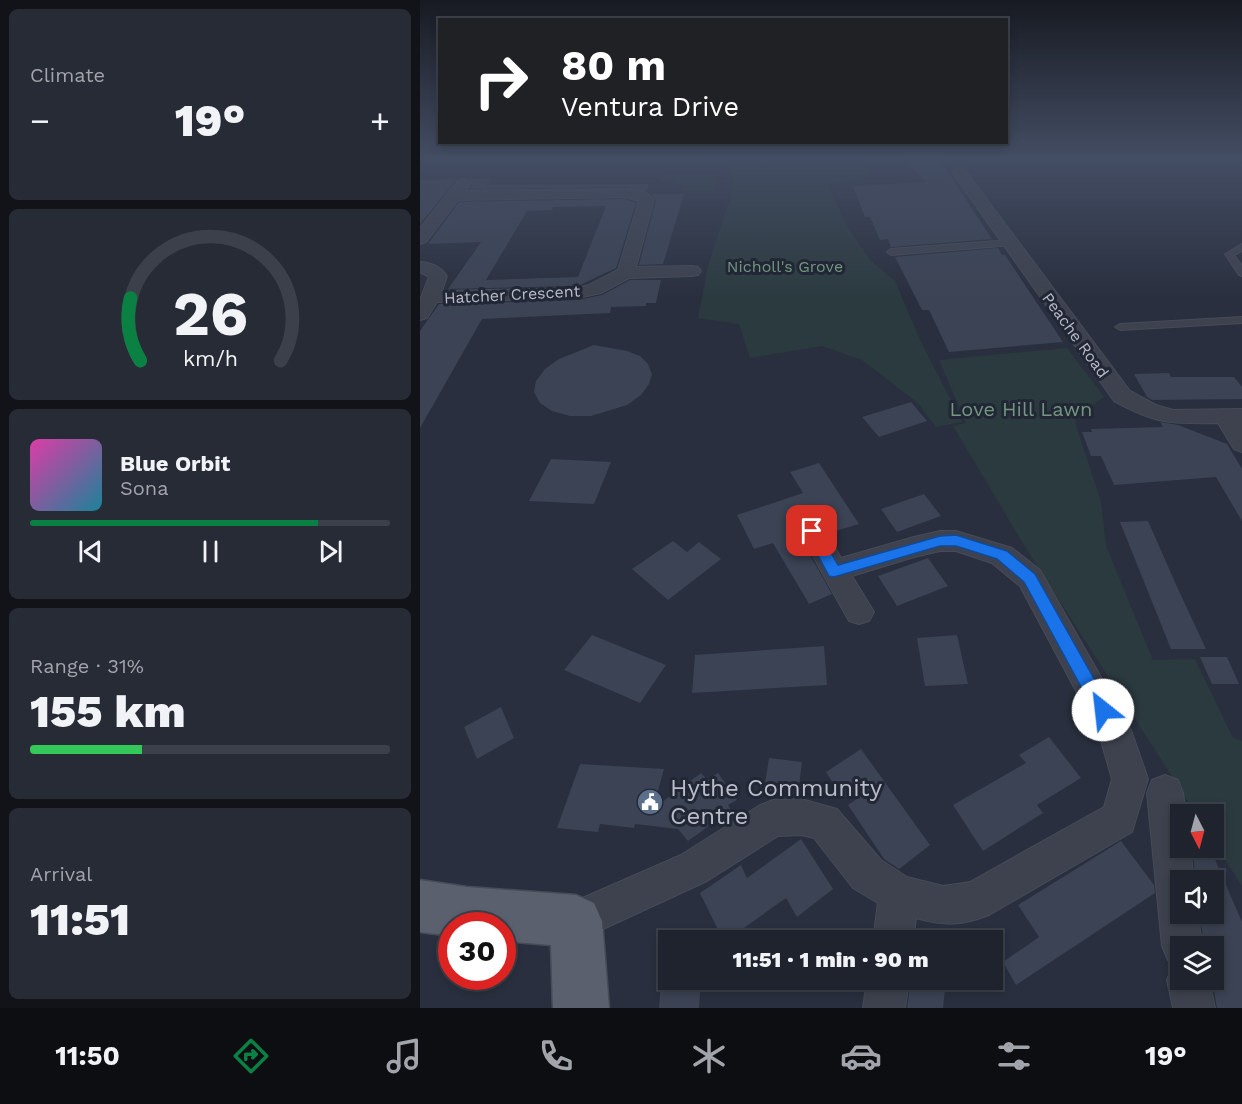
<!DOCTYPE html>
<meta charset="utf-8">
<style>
body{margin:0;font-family:"Work Sans",sans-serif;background:#272b36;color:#f1f3f6;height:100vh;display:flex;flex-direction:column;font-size:22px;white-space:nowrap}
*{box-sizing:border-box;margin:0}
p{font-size:20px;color:#a1a4aa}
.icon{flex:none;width:33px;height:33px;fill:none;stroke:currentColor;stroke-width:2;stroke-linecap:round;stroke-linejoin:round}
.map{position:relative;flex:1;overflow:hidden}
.side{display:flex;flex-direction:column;gap:9px;padding:9px;background:#111319;width:420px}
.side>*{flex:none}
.guide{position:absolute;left:18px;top:18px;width:570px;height:126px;border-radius:0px;box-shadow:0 3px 9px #0003,0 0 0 2px #3c404a;background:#202124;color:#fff;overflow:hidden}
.needle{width:39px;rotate:174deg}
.buttons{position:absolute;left:750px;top:804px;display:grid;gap:12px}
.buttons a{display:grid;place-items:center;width:54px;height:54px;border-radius:0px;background:#1f232e;box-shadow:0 3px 9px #0003,0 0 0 2px #3c404a;font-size:30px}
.speed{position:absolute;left:18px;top:912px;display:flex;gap:12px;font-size:30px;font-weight:700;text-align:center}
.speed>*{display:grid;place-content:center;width:78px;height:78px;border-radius:50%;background:#1f232e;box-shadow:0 3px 9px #0003,0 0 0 2px #3c404a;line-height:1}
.speed .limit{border:9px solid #d22;background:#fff;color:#111}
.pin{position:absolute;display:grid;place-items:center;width:51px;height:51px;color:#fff;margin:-26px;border-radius:12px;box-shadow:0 3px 9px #0006}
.me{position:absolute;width:66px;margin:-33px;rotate:331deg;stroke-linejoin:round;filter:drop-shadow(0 0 4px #0008)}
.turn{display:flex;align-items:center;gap:21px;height:126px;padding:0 24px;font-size:27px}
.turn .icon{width:78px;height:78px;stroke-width:2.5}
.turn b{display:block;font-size:42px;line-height:51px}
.big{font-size:45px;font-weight:800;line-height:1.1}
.side .widget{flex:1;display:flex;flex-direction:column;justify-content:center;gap:9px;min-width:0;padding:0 21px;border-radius:9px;background:#272b36}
.side .dial{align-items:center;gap:0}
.dial svg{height:156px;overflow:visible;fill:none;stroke:#3c404a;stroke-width:7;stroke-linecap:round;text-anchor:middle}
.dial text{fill:#f1f3f6;stroke:none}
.song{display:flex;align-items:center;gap:18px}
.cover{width:72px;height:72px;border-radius:9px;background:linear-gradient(135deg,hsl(320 70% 55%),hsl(190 70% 35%))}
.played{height:6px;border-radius:3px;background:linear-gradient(90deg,#0b8043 80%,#3c404a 80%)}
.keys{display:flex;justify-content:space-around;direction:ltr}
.heat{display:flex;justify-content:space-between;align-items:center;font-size:33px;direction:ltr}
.charge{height:9px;border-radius:4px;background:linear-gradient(90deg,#34c759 31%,#3c404a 0)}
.trip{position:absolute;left:238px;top:930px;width:345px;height:60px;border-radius:0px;background:#1f232e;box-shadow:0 3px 9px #0003,0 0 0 2px #3c404a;font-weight:800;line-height:60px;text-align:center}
.tabs{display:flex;height:96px;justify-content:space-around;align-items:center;background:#0c0e12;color:#a1a4aa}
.tabs .icon{width:42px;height:42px}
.tabs .current{color:#0b8043}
.tabs b{font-size:27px;color:#f1f3f6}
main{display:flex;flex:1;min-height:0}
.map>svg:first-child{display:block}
.green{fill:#2b3a3f}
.building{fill:#3b4354;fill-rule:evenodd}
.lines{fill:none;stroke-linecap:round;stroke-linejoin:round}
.lane-casing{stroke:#464b58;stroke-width:2}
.street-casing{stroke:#464b58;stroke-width:2}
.primary-casing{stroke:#464b58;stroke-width:3}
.lane{fill:#3d424e;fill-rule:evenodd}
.street{fill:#3d424e;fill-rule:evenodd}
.primary{fill:#5b606e;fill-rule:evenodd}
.route{fill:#1a73e8;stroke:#114b97;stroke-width:1.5}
.labels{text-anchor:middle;stroke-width:6;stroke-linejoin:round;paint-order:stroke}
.far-park-label{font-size:16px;fill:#739780;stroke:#212734}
.far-street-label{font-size:16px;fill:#b9bdc9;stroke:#212734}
.park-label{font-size:20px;fill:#739780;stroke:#212734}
.near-poi-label{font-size:24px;fill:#b9bdc9;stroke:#212734;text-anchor:start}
</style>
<main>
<section class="side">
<div class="widget"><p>Climate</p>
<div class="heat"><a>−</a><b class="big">19°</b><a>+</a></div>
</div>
<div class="widget dial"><svg viewBox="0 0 100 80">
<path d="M14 69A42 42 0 1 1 86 69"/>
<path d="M14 69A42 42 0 0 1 9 37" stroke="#0b8043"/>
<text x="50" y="56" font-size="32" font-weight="700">26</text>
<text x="50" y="72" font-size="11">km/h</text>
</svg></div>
<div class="widget">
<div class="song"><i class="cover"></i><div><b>Blue Orbit</b><p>Sona</p></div></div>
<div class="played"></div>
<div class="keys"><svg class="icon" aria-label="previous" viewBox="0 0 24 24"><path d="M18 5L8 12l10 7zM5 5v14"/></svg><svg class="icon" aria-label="pause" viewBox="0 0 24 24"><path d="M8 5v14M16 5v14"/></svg><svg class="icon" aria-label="next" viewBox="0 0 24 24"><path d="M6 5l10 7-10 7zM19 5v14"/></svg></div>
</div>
<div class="widget"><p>Range · 31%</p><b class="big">155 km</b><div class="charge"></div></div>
<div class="widget"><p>Arrival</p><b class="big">11:51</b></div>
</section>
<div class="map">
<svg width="822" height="1008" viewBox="0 0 822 1008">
<rect width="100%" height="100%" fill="#292f3e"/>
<!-- green -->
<path class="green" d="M 287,157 L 441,157 L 452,176 L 408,185 L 427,226 L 451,261 L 475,281 L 501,342 L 542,422 L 516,427 L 498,403 L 442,360 L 402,346 L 330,358 L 319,324 L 278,318 L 288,266 L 310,198 L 314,175 L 303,165 Z
M 298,174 L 294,191 L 262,191 L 263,184 L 253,184 L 253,180 L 240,180 L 242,175 Z
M 647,348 L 684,397 L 658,415 L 655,422 L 681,502 L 686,546 L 733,660 L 775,659 L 813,738 L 822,741 L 822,886 L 794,842 L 794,814 L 776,814 L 607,550 L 533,426 L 546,423 L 519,360 Z"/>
<!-- building -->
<path class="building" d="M 482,157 L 518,157 L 572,239 L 471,247 L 468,239 L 460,240 L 450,217 L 445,217 L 433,186 L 506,182 Z
M 37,179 L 0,224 L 0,180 Z
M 48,179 L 71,179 L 66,185 L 229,184 L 227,191 L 205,187 L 50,189 L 53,183 Z
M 232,194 L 264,194 L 243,264 L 219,265 L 236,200 Z
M 205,199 L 216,203 L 196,268 L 158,286 L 28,289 L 61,242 L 8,244 L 39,202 ZM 186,206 L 158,277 L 66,280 L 107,211 L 132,210 L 133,207 Z
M 578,248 L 582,255 L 585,255 L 643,342 L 529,352 L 509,310 L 502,310 L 475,257 Z
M 210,280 L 241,280 L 236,303 L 226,303 L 226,306 L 191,307 L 190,313 L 62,319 L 0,428 L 0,331 L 19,304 L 158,300 L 182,295 Z
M 174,345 L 207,351 L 220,356 L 228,364 L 232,374 L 229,384 L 221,395 L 207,405 L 171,416 L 150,416 L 132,411 L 120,403 L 114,392 L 116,381 L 125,369 L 139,359 Z
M 749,373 L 751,377 L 814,377 L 822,387 L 822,399 L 732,400 L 727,397 L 714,374 Z
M 491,402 L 507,421 L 459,437 L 442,417 Z
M 740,422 L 758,425 L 807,444 L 822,469 L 822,521 L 796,477 L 694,485 L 681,456 L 671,456 L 662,432 L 672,432 L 671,429 L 743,427 Z
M 131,459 L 191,462 L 174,504 L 109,501 Z
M 399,463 L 439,524 L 409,533 L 402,522 L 391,519 L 381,523 L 377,532 L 412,594 L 389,604 L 353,543 L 334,549 L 317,515 L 383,493 L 370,472 Z
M 504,494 L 521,516 L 477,532 L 461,509 Z
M 728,521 L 758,589 L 786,649 L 751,649 L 700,522 Z
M 253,541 L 267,552 L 279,542 L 301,559 L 248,600 L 212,569 Z
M 508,558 L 528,586 L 477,606 L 458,576 Z
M 172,635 L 246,665 L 220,703 L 144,670 Z
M 537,635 L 548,684 L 505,686 L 497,638 Z
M 404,646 L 407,685 L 272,693 L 275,655 Z
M 780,657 L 807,657 L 819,684 L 792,684 Z
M 81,707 L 94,738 L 57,759 L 44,727 Z
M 629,737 L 661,778 L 617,805 L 623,813 L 563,851 L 533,805 L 606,763 L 599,755 Z
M 441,749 L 510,845 L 479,869 L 464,859 L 428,805 L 438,798 L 422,797 L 406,772 Z
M 349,758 L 382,762 L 378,793 L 344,790 Z
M 160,764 L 244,769 L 233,809 L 281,773 L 288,780 L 298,773 L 317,800 L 308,805 L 311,810 L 268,841 L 258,829 L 215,824 L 214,828 L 180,824 L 178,832 L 137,828 Z
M 381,839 L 413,889 L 377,917 L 366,898 L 307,940 L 303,940 L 280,893 L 321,865 L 327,878 Z
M 701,841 L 734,885 L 735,893 L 596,985 L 583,962 L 619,937 L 598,905 Z
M 772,848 L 790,848 L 822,922 L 822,1008 L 797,1008 L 792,980 L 794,946 L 784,946 L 780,914 L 794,914 L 794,880 L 776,880 Z
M 241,980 L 281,980 L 279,1008 L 239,1008 Z
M 491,980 L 526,980 L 523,1008 L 487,1008 Z"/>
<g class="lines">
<!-- lane casing -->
<g class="lane-casing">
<path id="lane" d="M 590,240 L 594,243 L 593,245 L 471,255 L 467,252 L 471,249 Z
M 822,244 L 822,251 L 814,255 L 822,266 L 822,276 L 819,275 L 805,254 Z
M 822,317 L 822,323 L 700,330 L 695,327 L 700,324 Z"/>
</g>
<!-- street casing -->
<g class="street-casing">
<path id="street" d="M 539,168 L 544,169 L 710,391 L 736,405 L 753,410 L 822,409 L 822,452 L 814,449 L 798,423 C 751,424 736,424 694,401 L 532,172 Z
M 44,179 L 51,183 L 45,191 L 205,189 L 223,191 L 234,199 L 216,267 L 272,266 L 278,267 L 281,271 L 278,275 L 272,276 L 209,278 L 181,293 L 158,298 L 17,302 L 7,318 L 0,320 L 0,300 L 9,277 L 0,272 L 0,262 C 12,263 20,266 27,276 L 22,291 L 158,288 L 169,285 L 198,270 L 219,201 L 205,197 L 38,200 L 6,242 L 0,244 L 0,228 L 39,180 Z
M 392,521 L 401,524 L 421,558 L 494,537 L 520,531 L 536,531 L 592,548 L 620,570 L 711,730 L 728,779 L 712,832 L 569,915 C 541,926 524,926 496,918 L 493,940 L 453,940 L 458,903 L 433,888 L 394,838 L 381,835 L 358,836 L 287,881 L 170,935 L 156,941 L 142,935 L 136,921 L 142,907 L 261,855 L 340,805 L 353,800 L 381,799 L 417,809 L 461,860 L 487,877 L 523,886 L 550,882 L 684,807 L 692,779 L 679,734 L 600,586 L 572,563 L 536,551 L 520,551 L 494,557 L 432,576 L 454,612 L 449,621 L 439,624 L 429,621 L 379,531 L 383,524 Z
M 745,775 L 758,780 L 763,793 L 766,814 L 760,814 L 760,848 L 770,848 L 774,880 L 760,880 L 760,914 L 778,914 L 782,946 L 760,946 L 760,980 L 789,980 L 795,1008 L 753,1008 L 747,980 L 753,965 L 756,964 L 748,960 L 742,946 L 727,793 L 732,780 Z
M 447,980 L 489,980 L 485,1008 L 443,1008 Z"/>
</g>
<!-- primary casing -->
<g class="primary-casing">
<path id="primary" d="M 0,880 L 47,887 L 156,895 L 174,903 L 182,921 L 189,1008 L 133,1008 L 131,945 L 82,941 L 82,926 L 32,926 L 32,936 L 0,932 Z"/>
</g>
<!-- lane -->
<use href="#lane" class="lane"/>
<!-- street -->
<use href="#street" class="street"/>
<!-- primary -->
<use href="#primary" class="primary"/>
</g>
<!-- sky -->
<linearGradient id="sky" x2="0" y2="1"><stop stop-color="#171a22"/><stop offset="0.53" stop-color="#434d63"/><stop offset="1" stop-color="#434d63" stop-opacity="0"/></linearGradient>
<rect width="822" height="298" fill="url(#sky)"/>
<!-- route -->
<path class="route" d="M 392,526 L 397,528 L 418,565 L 520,536 L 536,535 L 587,551 L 615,574 L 689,705 L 692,710 L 689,716 L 683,718 L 677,716 L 604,582 L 577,559 L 536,546 L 520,546 L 414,577 L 409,576 L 385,531 Z"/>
<!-- icons -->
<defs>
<g id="civic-disc" transform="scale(1.35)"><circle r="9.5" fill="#5c6f8a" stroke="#212734"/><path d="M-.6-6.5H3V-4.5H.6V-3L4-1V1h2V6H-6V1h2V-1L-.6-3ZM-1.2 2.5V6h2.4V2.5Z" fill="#fff"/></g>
</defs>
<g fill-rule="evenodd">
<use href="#civic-disc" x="230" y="802"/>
</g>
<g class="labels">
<!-- far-park labels -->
<g class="far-park-label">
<text x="365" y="272">Nicholl's Grove</text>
</g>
<!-- far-street labels -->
<g class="far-street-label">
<text transform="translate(92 294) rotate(-3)" y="6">Hatcher Crescent</text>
<text transform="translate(656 335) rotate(54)" y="6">Peache Road</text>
</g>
<!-- park labels -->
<g class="park-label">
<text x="601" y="416">Love Hill Lawn</text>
</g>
<!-- near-poi labels -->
<g class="near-poi-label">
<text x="250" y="796">Hythe Community<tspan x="250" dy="28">Centre</tspan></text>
</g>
</g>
</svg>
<div class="buttons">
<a><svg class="needle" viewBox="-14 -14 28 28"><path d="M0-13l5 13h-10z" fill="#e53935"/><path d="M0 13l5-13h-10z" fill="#a1a4aa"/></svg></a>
<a><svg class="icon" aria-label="sound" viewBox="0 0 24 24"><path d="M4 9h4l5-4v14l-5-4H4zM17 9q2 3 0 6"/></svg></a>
<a><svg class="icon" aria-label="layers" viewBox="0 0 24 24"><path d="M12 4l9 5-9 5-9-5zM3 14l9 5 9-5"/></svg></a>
</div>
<div class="speed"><div class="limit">30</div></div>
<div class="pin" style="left:392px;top:531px;background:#d93025"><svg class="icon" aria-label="arrive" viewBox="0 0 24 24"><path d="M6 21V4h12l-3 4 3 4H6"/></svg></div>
<svg class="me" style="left:683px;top:710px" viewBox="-20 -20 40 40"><circle r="19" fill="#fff"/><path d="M0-13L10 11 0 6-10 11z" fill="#1a73e8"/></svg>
<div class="trip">11:51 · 1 min · 90 m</div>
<div class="guide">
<div class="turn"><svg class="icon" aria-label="right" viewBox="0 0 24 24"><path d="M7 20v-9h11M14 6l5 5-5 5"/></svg><div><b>80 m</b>Ventura Drive</div></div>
</div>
</div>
</main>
<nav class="tabs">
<b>11:50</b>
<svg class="icon current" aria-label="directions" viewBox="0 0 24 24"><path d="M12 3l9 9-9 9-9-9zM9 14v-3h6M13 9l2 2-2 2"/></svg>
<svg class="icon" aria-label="music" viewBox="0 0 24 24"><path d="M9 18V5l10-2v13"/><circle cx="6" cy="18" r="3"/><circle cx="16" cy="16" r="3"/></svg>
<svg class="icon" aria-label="phone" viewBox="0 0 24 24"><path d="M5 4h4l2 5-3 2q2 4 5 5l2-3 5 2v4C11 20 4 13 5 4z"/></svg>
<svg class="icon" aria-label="climate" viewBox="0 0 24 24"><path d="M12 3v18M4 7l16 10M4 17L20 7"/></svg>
<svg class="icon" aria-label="car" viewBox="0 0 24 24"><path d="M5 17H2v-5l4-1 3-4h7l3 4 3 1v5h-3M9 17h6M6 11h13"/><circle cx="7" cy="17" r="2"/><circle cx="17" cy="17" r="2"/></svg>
<svg class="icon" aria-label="filters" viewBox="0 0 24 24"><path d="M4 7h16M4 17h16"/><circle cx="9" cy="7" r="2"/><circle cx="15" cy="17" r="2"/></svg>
<b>19°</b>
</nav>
